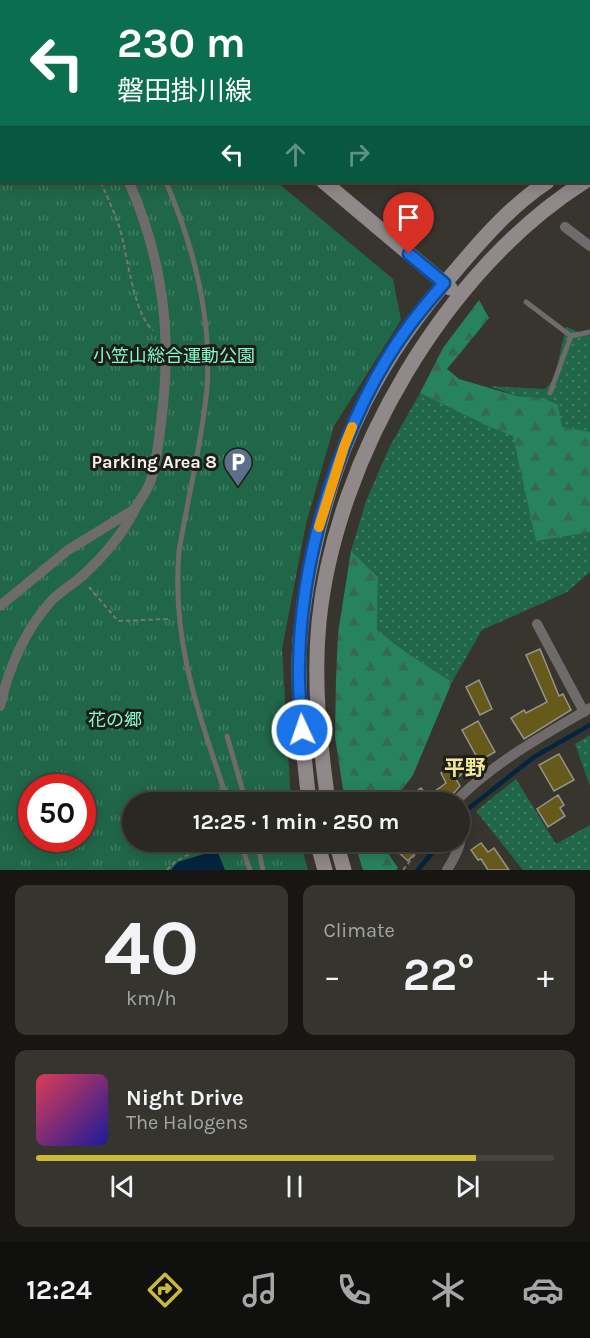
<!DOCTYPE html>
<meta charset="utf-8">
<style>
body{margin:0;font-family:Karla,"Noto Sans JP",sans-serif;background:#35342f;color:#f1f3f6;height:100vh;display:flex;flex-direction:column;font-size:22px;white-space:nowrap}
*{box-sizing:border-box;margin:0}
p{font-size:20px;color:#a5a6a5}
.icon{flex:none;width:33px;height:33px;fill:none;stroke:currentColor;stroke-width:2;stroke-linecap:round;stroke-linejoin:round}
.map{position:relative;height:870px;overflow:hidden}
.side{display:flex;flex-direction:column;gap:15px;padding:15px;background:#171613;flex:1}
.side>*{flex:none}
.guide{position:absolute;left:0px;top:0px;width:591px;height:183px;box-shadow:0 3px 15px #0003,0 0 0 2px #454440;background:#0b6e4f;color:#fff;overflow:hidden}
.speed{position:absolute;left:18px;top:774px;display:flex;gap:12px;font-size:30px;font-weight:700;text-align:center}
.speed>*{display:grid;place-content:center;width:78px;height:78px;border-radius:50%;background:#292822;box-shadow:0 3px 15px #0003,0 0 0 2px #454440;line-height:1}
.speed .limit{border:9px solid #d22;background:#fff;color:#111}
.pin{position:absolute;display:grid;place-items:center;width:51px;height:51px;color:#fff;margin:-62px -26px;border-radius:50% 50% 50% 0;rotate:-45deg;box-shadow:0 0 6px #0007}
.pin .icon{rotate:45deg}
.me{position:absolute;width:66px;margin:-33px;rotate:357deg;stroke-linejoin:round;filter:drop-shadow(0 0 4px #0008)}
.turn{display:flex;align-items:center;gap:21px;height:126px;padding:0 18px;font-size:27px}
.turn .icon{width:78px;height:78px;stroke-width:2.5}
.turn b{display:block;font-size:42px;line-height:51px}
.lanes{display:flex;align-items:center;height:57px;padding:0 18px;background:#0003;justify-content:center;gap:30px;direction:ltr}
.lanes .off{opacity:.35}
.big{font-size:45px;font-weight:700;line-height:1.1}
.side .card{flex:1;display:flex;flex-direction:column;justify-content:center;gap:9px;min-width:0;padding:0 21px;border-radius:12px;background:#35342f}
.side .dial{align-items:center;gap:0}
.dial b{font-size:78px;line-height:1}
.song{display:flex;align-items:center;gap:18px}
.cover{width:72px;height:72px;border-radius:9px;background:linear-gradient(135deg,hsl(350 70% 55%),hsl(240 70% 35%))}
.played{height:6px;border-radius:3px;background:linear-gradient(90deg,#ccb938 85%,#454440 85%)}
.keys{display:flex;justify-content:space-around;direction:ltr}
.heat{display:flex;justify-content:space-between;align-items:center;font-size:33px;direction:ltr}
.side .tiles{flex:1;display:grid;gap:15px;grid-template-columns:1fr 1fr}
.card:last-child{grid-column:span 2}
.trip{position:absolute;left:122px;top:792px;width:348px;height:60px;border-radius:30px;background:#292822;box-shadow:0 3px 15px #0003,0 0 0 2px #454440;font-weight:700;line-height:60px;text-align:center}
.menu{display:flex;height:96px;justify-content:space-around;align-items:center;background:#10100e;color:#a5a6a5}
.menu .icon{width:42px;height:42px}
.menu .selected{color:#ccb938}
.menu b{font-size:27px;color:#f1f3f6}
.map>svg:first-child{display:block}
.grass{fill:url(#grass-dots)}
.forest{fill:url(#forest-firs)}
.park{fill:url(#park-tufts);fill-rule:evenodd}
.water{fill:#03253f}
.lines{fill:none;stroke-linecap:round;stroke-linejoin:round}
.stream{stroke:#03253f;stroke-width:4.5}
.building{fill:#665a1a;stroke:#96948b;stroke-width:1.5}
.path{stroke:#77766f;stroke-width:2;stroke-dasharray:4.5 3;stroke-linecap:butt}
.lane{stroke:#706b6b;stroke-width:5}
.street{stroke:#706b6b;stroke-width:10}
.secondary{stroke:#908889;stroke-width:15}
.route-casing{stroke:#114b97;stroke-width:15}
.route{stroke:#1a73e8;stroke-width:10}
.slow{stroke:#f59e0b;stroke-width:10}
.labels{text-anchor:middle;stroke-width:6;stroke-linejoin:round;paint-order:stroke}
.park-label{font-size:18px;fill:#83fbc4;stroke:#1e1d19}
.poi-label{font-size:18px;font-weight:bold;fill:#f2f1ec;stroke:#1e1d19;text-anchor:end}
.quarter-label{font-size:21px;font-weight:bold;fill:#f3e798;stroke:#1e1d19}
</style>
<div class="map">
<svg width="590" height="870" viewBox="0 0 590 870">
<defs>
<pattern id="grass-dots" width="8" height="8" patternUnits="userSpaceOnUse" patternTransform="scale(1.5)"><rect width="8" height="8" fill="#206749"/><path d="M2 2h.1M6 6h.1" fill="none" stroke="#417d63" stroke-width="1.8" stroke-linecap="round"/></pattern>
<pattern id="forest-firs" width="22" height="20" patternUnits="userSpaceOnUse" patternTransform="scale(1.5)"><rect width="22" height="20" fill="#26835d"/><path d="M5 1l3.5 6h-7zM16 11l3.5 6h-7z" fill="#366853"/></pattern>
<pattern id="park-tufts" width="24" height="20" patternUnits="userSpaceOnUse" patternTransform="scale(1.5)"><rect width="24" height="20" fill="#206749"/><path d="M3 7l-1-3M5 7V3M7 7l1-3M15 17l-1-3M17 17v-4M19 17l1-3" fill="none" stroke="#417d63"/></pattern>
</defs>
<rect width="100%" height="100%" fill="#37352d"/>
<!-- grass -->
<path class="grass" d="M 566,327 L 590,336 L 590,572 L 567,592 L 482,630 L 452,682 L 407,653 L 377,630 L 378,577 L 351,551 L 366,501 L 390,446 L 420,393 L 463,413 L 545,400 L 517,396 L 489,386 L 545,389 L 554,379 Z
M 590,735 L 590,786 L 575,744 Z
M 516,779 L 556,844 L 590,825 L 590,870 L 523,870 L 476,811 Z"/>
<!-- forest -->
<path class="forest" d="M 479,300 L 489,318 L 447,369 L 459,379 L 517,396 L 545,399 L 558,405 L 562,427 L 590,432 L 590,532 L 536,541 L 513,436 L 490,427 L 420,393 L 443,348 Z
M 351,551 L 378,577 L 377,630 L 407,653 L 452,682 L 413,775 L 393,802 L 345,802 L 335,737 L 336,679 L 338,633 Z
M 354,842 L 380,842 L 398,868 L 396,870 L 363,870 Z"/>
<!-- park -->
<path class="park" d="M 0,0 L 60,1 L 2,2 L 2,182 L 277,182 L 393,279 L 401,320 L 334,426 L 306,524 L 282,649 L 291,802 L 132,802 L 132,842 L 300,842 L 308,870 L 0,870 ZM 32,788 L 82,788 L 82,838 L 32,838 Z"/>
<!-- water -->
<path class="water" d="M 217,850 L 225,870 L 171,870 L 178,862 Z"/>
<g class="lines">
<!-- stream -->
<path class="stream" d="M 461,817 L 468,809 L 534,757 L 590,725
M 418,870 L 441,842"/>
</g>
<!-- building -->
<path class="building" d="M 540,649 L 559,696 L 563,694 L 571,710 L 524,739 L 511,718 L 524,710 L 526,713 L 547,702 L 526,655 Z
M 479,680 L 492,709 L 480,715 L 466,687 Z
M 478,721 L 495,752 L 479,761 L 462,730 Z
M 559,754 L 574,780 L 554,791 L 539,765 Z
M 453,765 L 462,774 L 456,779 L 460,786 L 454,793 L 440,802 L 403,802 L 421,788 L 428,796 L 446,783 L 441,773 Z
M 558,795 L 564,805 L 560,808 L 565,816 L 548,827 L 537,809 Z
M 387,842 L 424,842 L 414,850 L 416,852 L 408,861 Z
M 481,843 L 488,852 L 494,848 L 509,870 L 488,870 L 481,859 L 478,860 L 471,850 Z"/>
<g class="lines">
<!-- path -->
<path class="path" d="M 0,31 L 2,33
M 101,182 C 107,197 115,213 120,229 C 127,253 134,316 153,330
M 89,587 L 118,621 L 170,619
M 167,870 C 179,855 197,852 216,846
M 403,870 L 425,842"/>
<!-- lane -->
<path class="lane" d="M 39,0 L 40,2
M 166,182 C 193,245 212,317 207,388 C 202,442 188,497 179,551 C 171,644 200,716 228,802
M 526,302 L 571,336 L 590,332
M 550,393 L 571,336
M 227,736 L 246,802
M 240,842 L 250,870
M 257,842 L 263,870"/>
<!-- street -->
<path class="street" d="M 0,16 L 2,18
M 129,182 C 162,258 172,330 162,414 C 160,432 156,470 149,485 C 145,494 139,501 135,509
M 565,227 L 590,246
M 0,606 L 68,550 L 135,509 C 122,536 103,557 81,577 C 72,585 61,591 52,600 C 25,630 9,667 0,706
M 537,624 L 584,712
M 455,802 C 494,762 541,737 590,708
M 447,870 C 457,854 466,837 459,819"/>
<!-- secondary -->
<path class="secondary" d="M 113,0 L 115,2
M 437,0 L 438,2
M 590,132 L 590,133
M 590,154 L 590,153
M 324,182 L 450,288
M 309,802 C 304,757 299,712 299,667 C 299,629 305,591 313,554 C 337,441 379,357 456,270 C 483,238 512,205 547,182
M 328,802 C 320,743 313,683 319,622 C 335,459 446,269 584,182
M 317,842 L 325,870
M 336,842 L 344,870"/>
</g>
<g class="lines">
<!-- route casing -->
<g class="route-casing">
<path id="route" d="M 302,730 C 301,709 298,687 299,666 C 300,555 343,415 409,326 C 420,311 432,297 444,283 L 409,254"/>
</g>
<!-- route -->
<use href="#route" class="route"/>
<!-- slow -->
<path class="slow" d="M 319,527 L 344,447 L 352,427"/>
</g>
<!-- icons -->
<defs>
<g id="parking-pin" transform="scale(1.5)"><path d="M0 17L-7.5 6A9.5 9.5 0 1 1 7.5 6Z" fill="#5c6f8a" stroke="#1e1d19"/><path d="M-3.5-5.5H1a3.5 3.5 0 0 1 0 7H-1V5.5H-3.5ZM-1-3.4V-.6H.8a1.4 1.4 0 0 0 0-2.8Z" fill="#fff"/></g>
</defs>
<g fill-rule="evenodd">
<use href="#parking-pin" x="238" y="462"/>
</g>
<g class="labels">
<!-- park labels -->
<g class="park-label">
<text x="174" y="362">小笠山総合運動公園</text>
<text x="115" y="726">花の郷</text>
</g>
<!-- poi labels -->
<g class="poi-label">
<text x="217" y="468">Parking Area 8</text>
</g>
<!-- quarter labels -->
<g class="quarter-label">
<text x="465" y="775">平野</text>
</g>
</g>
</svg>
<div class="speed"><div class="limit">50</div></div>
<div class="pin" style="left:409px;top:254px;background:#d93025"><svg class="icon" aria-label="arrive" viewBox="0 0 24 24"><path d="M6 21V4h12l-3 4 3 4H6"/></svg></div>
<svg class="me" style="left:302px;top:730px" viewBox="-20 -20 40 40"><circle r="17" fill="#1a73e8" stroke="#fff" stroke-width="3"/><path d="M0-11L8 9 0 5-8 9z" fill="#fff"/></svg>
<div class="trip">12:25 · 1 min · 250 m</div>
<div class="guide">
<div class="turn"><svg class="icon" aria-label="left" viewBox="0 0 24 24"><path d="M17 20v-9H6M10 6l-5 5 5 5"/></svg><div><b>230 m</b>磐田掛川線</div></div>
<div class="lanes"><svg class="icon" aria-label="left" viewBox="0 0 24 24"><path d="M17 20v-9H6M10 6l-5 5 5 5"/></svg><svg class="icon off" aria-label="ahead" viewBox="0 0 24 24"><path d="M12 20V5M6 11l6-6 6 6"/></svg><svg class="icon off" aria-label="right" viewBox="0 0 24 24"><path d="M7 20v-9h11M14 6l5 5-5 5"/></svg></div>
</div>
</div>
<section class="side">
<div class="tiles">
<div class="card dial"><b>40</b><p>km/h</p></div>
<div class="card"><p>Climate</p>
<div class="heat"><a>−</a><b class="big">22°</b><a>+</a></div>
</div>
<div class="card">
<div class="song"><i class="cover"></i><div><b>Night Drive</b><p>The Halogens</p></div></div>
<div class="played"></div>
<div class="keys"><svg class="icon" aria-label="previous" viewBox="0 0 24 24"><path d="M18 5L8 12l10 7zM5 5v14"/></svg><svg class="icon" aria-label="pause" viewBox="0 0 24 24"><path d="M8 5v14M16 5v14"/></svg><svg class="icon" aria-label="next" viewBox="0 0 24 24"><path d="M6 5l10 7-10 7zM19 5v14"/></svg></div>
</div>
</div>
</section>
<nav class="menu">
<b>12:24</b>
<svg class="icon selected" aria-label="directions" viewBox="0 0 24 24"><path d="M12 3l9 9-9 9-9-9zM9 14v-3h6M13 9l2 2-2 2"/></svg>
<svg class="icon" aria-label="music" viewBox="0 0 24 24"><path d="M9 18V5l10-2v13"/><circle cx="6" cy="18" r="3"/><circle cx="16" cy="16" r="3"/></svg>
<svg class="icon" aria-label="phone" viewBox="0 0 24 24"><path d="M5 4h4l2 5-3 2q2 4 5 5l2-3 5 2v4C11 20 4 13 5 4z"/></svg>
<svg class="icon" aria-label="climate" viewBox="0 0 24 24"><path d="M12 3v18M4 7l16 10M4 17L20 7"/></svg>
<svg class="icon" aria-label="car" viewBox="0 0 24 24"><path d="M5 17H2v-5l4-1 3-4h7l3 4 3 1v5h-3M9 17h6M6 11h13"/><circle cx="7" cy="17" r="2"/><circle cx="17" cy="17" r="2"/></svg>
</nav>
